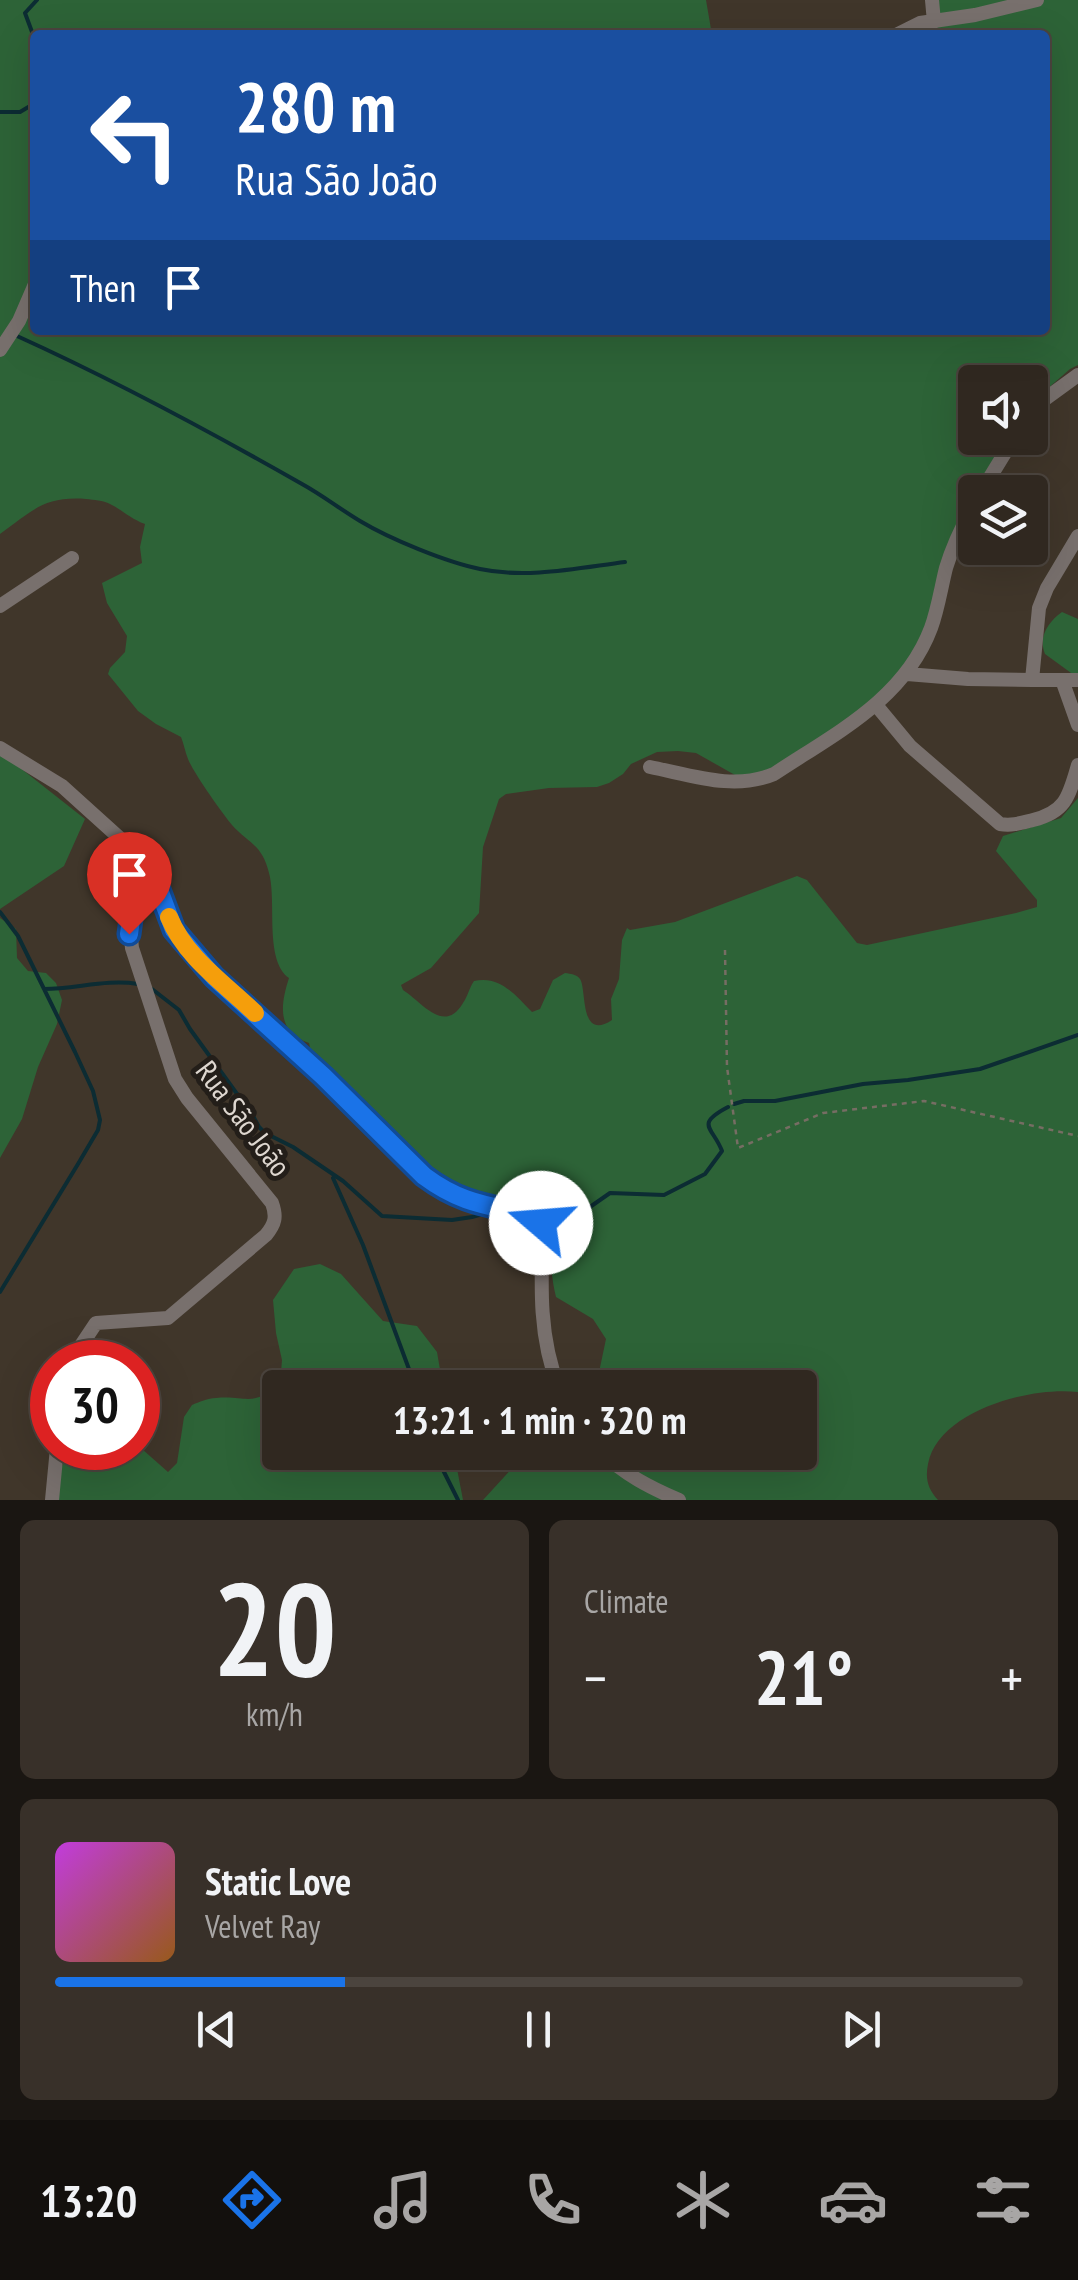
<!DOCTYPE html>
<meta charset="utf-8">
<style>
body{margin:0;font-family:"PT Sans Narrow",sans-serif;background:#383029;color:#f1f3f6;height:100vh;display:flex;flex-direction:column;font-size:38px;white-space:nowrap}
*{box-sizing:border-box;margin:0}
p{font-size:32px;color:#a8a6a5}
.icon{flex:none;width:55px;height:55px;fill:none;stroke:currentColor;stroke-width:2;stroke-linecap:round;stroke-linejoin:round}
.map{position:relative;height:1500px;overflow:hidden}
.drawer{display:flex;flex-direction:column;gap:20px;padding:20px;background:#1a1612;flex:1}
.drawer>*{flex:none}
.guide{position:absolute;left:30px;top:30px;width:1020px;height:305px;border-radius:10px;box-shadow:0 10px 40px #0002,0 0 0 2px #4b443e;background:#1a4fa0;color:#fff;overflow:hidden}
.controls{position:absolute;left:958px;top:365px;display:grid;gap:20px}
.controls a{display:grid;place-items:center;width:90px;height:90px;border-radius:10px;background:#302820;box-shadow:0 10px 40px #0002,0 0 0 2px #4b443e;font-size:50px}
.speed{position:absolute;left:30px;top:1340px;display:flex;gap:20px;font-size:50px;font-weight:700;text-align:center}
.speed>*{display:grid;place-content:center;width:130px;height:130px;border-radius:50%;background:#302820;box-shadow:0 10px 40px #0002,0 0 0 2px #4b443e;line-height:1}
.speed .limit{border:15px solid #d22;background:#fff;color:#111}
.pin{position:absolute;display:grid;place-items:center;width:85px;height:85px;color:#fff;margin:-102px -42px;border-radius:50% 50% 50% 0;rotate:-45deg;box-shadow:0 0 10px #0007}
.pin .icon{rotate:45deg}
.me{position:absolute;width:110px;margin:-55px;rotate:288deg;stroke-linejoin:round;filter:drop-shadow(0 0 8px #0008)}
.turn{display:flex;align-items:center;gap:35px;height:210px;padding:0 40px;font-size:45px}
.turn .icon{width:130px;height:130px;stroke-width:2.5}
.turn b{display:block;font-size:70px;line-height:85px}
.then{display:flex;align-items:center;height:95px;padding:0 40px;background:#0003;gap:20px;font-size:38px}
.big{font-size:75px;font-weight:700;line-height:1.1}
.drawer .card{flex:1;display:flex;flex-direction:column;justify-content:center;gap:15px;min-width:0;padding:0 35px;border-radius:15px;background:#383029}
.drawer .dial{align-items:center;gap:0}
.dial b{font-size:130px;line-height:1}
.song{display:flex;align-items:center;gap:30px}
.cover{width:120px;height:120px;border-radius:15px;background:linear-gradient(135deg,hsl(290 70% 55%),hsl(30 70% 35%))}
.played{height:10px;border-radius:5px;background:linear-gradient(90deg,#1a73e8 30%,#4b443e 30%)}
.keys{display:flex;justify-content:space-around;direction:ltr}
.heat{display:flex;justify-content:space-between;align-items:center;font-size:55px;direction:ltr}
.drawer .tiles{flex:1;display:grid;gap:20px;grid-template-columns:1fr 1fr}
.card:last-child{grid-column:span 2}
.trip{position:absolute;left:262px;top:1370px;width:555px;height:100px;border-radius:10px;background:#302820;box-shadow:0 10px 40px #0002,0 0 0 2px #4b443e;font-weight:700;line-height:100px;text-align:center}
.menu{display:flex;height:160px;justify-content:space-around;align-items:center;background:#13100d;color:#a8a6a5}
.menu .icon{width:70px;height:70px}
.menu .current{color:#1a73e8}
.menu b{font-size:45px;color:#f1f3f6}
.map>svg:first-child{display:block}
.green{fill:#2d6337}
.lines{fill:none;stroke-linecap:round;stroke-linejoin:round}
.stream{stroke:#0c2c33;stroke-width:4}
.path{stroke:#766d63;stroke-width:2.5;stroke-dasharray:5 5;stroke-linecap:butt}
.street{stroke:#78706d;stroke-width:14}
.route-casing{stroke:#114b97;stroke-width:25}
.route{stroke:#1a73e8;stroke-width:18}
.slow{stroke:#f59e0b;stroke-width:18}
.labels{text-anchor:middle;stroke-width:10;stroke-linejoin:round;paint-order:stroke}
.street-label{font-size:30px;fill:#ded7d0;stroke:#231e19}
</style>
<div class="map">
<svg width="1078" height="1500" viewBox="0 0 1078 1500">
<rect width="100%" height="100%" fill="#40362a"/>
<!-- green -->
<path class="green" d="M 0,0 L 706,0 L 712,35 L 35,35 L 35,330 L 1045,330 L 1045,35 L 931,35 L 937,32 L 936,0 L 1078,0 L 1078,365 L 1070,369 L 1030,404 L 1030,382 L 975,382 L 975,438 L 1009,438 L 975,492 L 930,619 L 916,651 L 878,699 L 766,776 L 735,775 L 696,753 L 678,751 L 657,752 L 631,764 L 623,774 L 609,783 L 597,787 L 549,788 L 506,794 L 499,799 L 483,847 L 479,913 L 431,968 L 401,985 L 403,990 C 422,1002 444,1035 463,1003 C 468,996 469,988 474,981 C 500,975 515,995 532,1012 L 540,1009 L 553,980 L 565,973 C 571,974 576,974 580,979 C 587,989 579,1042 612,1020 L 611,999 L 619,979 L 622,940 L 627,928 L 630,930 L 675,922 L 797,876 L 807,880 L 857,943 L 867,945 L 1016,913 L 1037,907 L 1037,900 L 996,851 L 1003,836 L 1061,818 L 1078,798 L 1078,1392 C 1030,1386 938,1411 928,1464 C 925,1479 928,1489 938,1500 L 483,1500 L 526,1453 L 800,1452 L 800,1388 L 571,1387 L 587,1384 L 598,1377 L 606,1339 L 593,1319 L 556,1297 C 549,1268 550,1245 554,1215 L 532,1214 L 495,1202 L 448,1180 L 419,1163 L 312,1057 L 309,1043 C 277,1032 280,1006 289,978 C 264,960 277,902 269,873 C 262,844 249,844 232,825 C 222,813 193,772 188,759 C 185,752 184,744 181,737 L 156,724 L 138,711 L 108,674 L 110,668 L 125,652 L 127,636 L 107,603 L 102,583 L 142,563 L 140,547 L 145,524 C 131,519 122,510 110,504 C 103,500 94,500 86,499 C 44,496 32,511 0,534 Z
M 1062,612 L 1078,619 L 1078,678 L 1045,654 C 1038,637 1048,622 1062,612 Z
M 0,752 L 85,819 L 64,866 L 0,909 Z
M 0,918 L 16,929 L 17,958 L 28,971 L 46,973 L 56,983 L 62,1000 L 57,1024 L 38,1067 L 22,1119 L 0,1158 Z
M 320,1264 L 341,1274 L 383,1321 L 417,1326 L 437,1352 L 443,1387 L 280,1388 L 280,1452 L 454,1453 L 463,1500 L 53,1500 L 55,1485 L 69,1448 L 142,1449 L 168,1472 L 177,1463 L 184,1417 L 192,1405 C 199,1402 208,1398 216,1398 C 247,1395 251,1408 280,1384 L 282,1360 L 276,1333 L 273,1300 L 294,1269 Z"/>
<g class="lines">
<!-- stream -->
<path class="stream" d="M 35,40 L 25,13 L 37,0
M 0,112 L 20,112 L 35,103
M 17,336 C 114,380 209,431 302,484 C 322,495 340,509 360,521 C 390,539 446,562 480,569 C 527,579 578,568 625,562
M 0,912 L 18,936 L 75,1052 L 93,1091 L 100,1120 L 98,1130 L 78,1164 L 0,1292
M 44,989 C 76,989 106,979 138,984
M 152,989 L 179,1010 L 190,1029 L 253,1116 L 259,1127 L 265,1133 L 293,1147 L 343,1181 L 382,1216 L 452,1220 L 472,1217 L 486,1213 L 525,1228 L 536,1228
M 734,1104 L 744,1101 L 775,1101 L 863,1084 L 908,1080 L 980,1069 L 1078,1035
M 333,1178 L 363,1245 L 416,1388
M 547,1229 L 567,1223 L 610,1193 L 664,1195 L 705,1174 L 722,1151 C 713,1127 694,1125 728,1107
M 434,1452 L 458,1500"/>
<!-- path -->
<path class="path" d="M 725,950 L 727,1067 L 738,1148 L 823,1113 L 924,1101 L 1078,1136"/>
<!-- street -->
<path class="street" d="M 932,0 L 934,22
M 896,35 L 920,23 L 975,15 L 1037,0
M 0,350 L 19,321 L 35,284
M 1030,413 L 1034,407 L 1078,375
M 981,492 L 1014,438
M 1078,536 L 1047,588 L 1039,608 L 1032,680 L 1078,680
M 0,606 L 72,558
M 907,674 L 968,679 L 1032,680
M 1062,680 L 1078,725
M 876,705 L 910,746 L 1000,824 C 1012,826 1021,823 1033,820 C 1066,812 1069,796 1078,765
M 0,748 L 62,786 L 145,861 L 155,877 L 162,901 L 174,930 L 214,977 L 238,996 L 323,1077 L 424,1176 C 438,1186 451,1195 467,1201 C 489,1209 532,1207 543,1227 C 541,1282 538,1336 559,1388
M 650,767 C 691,775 734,791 774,774 C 834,734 904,700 931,628 C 938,609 941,588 946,568 C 953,545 963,524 975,504
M 70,1362 L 96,1323 L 168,1318 L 266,1235 C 275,1224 277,1217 272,1203 L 187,1098 L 175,1079 L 132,948 L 129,919 L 136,882 L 136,851
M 602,1452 C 623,1474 651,1488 679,1500
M 52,1500 L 57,1448"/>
</g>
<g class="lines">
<!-- route casing -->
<g class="route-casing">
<path id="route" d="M 129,934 L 136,882 L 136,851 L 151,868 L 174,930 L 214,977 L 323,1076 L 424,1176 C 463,1205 489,1205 534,1216 L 541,1223"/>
</g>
<!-- route -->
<use href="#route" class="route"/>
<!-- slow -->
<path class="slow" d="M 169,917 C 185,957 225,984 255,1013"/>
</g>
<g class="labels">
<!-- street labels -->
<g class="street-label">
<text transform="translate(243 1119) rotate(53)" y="10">Rua São João</text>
</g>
</g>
</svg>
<div class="controls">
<a><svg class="icon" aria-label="sound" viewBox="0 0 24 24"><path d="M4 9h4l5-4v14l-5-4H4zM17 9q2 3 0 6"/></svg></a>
<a><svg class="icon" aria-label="layers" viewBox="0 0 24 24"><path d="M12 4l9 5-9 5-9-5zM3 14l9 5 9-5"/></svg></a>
</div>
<div class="speed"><div class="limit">30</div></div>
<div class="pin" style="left:129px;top:934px;background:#d93025"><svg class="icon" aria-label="arrive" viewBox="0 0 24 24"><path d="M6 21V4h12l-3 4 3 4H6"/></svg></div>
<svg class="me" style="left:541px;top:1223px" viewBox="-20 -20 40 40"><circle r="19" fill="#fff"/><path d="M0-13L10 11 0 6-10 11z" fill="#1a73e8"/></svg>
<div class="trip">13:21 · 1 min · 320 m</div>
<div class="guide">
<div class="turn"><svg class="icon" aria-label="left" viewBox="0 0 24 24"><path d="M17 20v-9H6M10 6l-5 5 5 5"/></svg><div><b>280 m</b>Rua São João</div></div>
<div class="then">Then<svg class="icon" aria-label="arrive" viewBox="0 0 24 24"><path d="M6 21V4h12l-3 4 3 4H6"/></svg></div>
</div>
</div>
<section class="drawer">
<div class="tiles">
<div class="card dial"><b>20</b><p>km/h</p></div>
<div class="card"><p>Climate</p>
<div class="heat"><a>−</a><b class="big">21°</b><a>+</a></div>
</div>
<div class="card">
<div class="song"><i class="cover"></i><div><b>Static Love</b><p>Velvet Ray</p></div></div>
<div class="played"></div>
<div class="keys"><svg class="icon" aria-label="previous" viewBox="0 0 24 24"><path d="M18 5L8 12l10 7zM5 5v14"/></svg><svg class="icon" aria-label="pause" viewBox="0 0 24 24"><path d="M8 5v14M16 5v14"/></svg><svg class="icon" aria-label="next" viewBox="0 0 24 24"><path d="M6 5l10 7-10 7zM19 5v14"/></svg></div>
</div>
</div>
</section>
<nav class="menu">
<b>13:20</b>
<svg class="icon current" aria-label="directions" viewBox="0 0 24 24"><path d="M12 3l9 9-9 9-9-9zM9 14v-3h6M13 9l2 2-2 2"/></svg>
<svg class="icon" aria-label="music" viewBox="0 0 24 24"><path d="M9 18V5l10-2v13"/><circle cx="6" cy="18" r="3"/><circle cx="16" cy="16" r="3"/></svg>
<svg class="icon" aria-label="phone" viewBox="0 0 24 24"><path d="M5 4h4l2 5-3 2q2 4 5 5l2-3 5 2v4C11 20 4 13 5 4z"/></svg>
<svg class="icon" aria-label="climate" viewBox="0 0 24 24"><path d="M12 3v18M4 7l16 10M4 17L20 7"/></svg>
<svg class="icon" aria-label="car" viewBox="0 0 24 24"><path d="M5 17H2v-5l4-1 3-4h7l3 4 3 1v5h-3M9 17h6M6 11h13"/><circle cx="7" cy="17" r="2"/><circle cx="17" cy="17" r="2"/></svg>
<svg class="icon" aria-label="filters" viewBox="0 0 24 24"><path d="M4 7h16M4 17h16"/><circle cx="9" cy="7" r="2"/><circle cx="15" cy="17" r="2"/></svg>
</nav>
